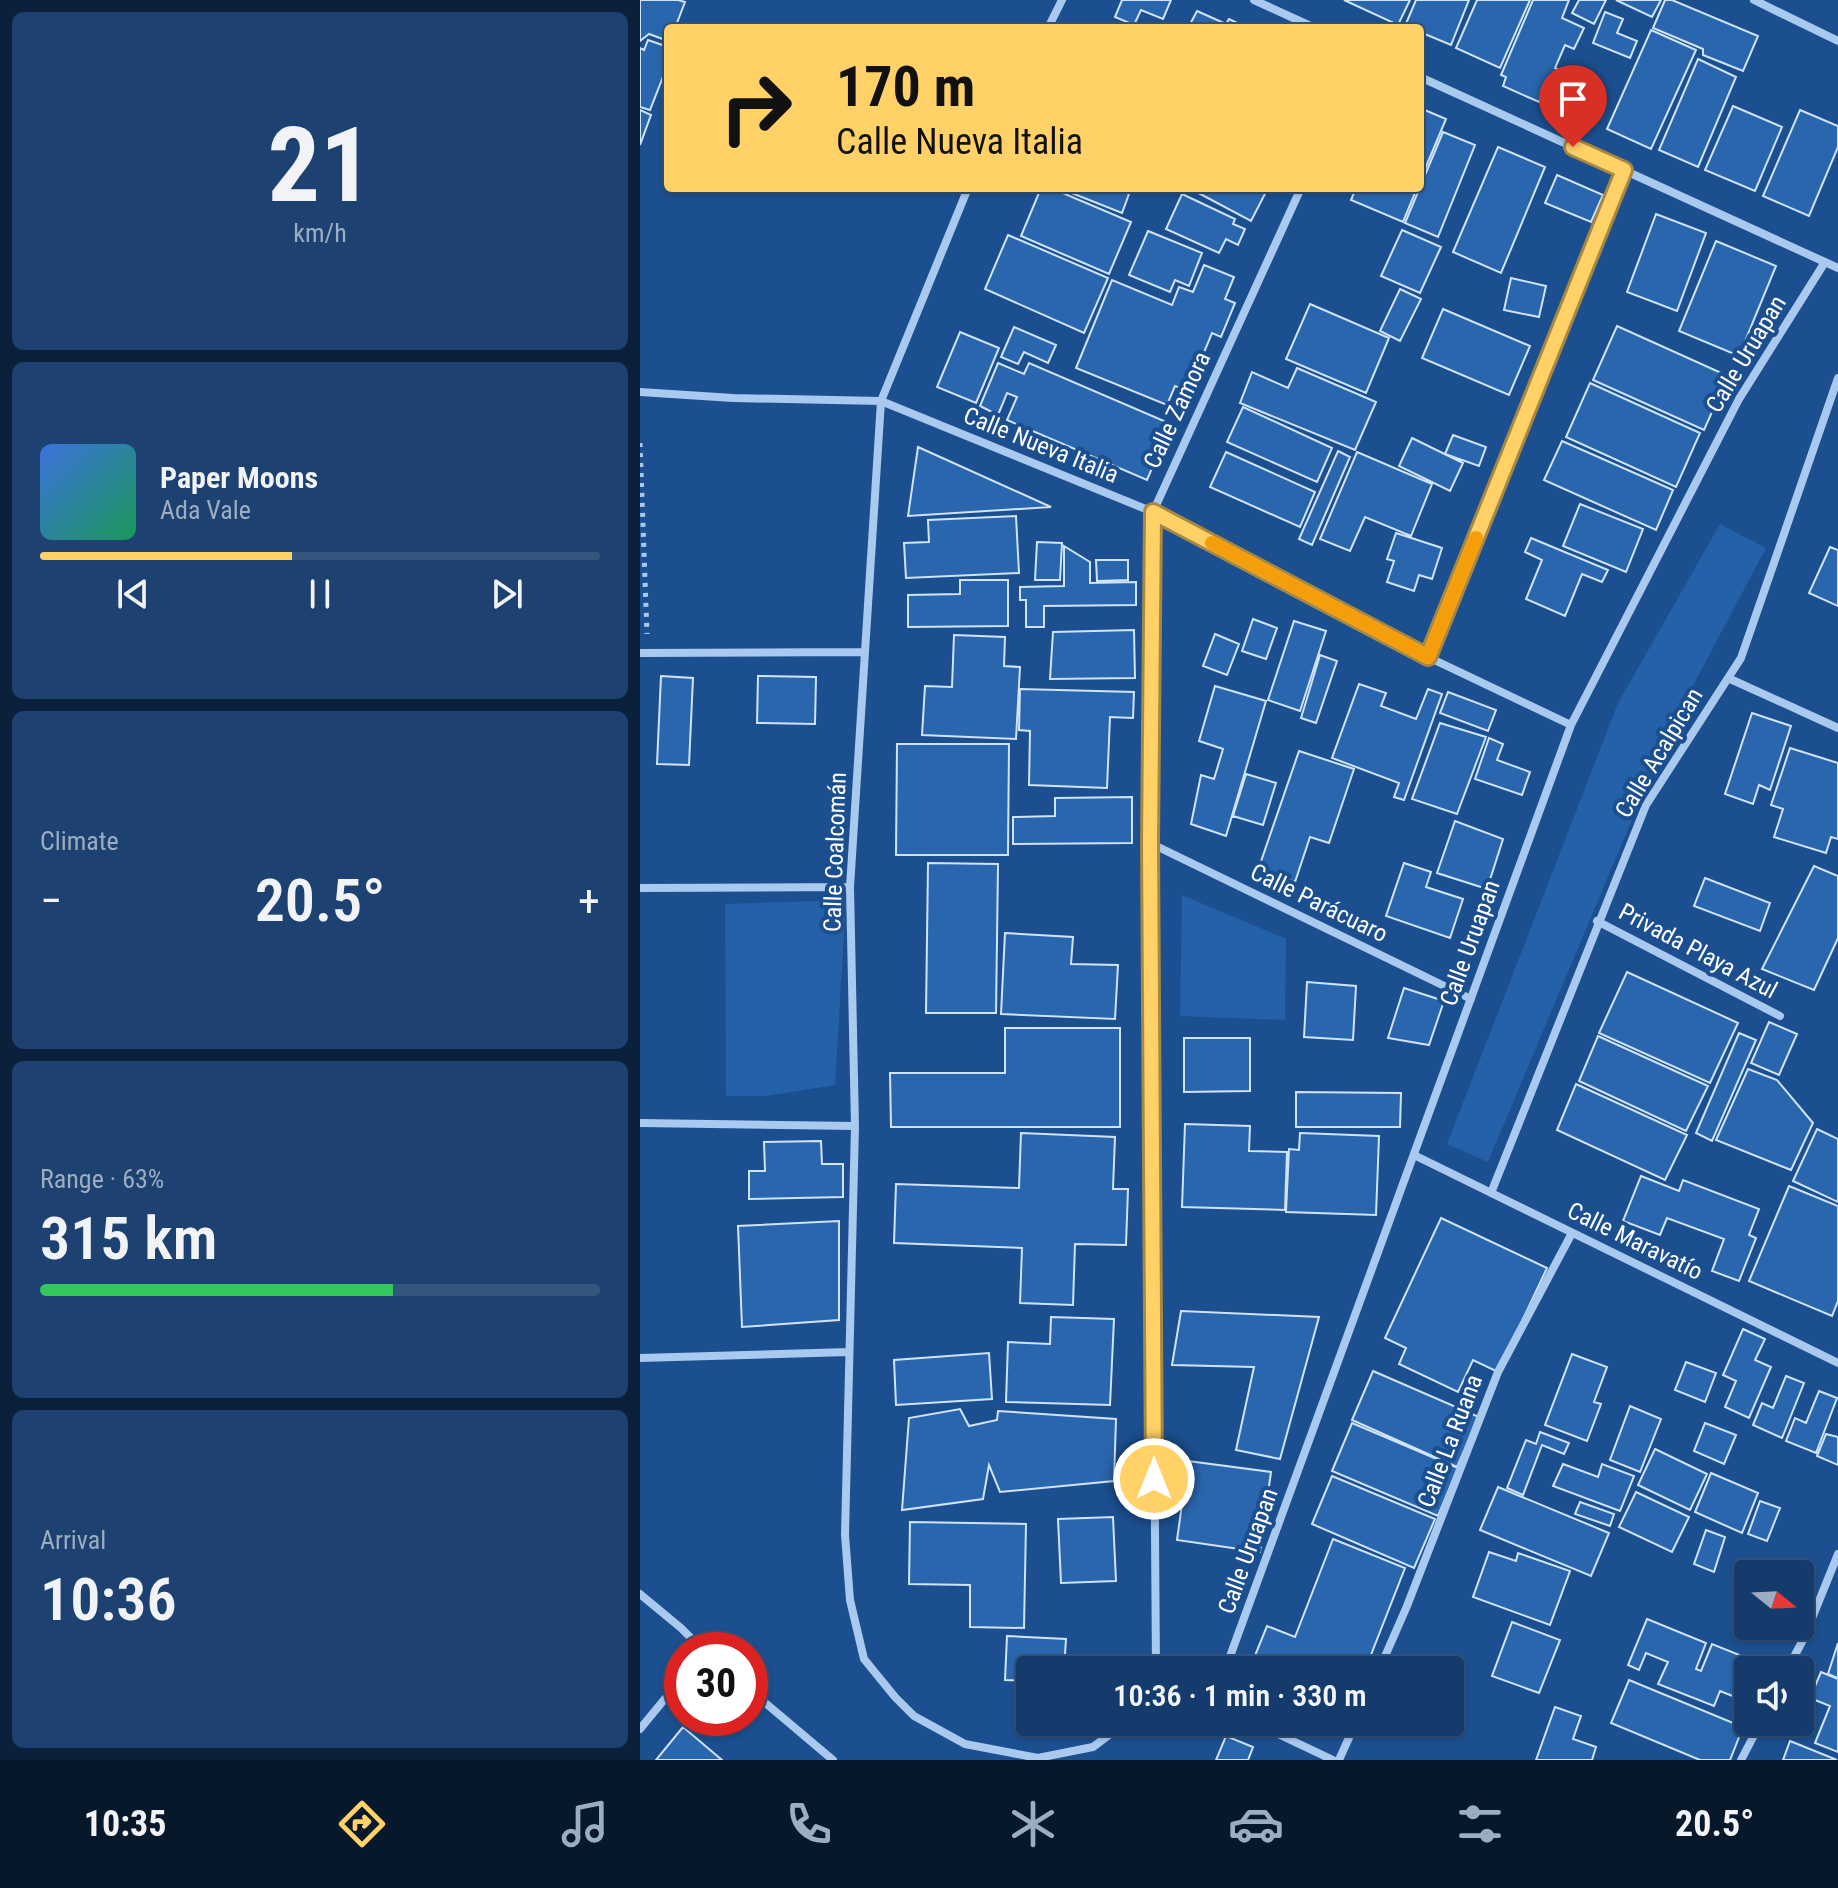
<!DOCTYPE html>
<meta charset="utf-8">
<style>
body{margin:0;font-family:"Roboto Condensed",sans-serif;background:#1d4271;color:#f1f3f6;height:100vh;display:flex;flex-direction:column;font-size:30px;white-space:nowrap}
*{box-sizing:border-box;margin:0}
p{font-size:26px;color:#9dadc1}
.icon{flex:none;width:44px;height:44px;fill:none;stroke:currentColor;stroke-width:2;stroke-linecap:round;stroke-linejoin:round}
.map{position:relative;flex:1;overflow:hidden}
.panel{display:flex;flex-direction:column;gap:12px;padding:12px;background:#0b203b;width:640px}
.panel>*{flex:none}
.guide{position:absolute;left:24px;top:24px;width:760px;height:168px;border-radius:8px;box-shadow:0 2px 6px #0004,0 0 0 2px #33557e;background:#ffd166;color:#111;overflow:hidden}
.needle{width:52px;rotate:108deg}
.buttons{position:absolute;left:1094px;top:1560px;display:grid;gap:16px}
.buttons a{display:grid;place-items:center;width:80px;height:80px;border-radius:8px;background:#143b6b;box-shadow:0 2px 6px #0004,0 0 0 2px #33557e;font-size:40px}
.speed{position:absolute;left:24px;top:1632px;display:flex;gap:16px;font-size:40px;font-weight:700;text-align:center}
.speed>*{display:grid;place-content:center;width:104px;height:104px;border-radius:50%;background:#143b6b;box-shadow:0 2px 6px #0004,0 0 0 2px #33557e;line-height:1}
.speed .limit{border:12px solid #d22;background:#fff;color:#111}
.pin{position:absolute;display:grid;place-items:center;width:68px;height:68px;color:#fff;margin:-82px -34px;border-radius:50% 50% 50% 0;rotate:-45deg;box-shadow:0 0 8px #0007}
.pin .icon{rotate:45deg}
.me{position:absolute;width:88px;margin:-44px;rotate:0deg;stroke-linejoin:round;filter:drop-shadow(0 0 6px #0008)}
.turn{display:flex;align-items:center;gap:28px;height:168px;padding:0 40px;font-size:36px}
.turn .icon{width:104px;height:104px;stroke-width:2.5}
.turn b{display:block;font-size:56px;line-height:68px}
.big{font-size:60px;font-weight:600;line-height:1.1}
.panel .tile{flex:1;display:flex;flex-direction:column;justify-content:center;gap:12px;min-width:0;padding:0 28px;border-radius:12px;background:#1d4271}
.panel .dial{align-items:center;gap:0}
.dial b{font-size:104px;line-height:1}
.song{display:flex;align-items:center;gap:24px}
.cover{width:96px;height:96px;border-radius:12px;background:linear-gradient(135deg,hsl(220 70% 55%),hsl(150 70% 35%))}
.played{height:8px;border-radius:4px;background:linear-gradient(90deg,#ffd166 45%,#33557e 45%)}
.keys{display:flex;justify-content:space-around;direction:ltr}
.heat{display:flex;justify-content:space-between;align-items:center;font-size:44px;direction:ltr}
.charge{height:12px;border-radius:6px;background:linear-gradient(90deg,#34c759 63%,#33557e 0)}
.trip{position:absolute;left:376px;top:1656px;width:448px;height:80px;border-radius:8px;background:#143b6b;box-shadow:0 2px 6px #0004,0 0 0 2px #33557e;font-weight:600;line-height:80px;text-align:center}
.tabs{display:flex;height:128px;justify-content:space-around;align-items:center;background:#08182b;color:#9dadc1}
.tabs .icon{width:56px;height:56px}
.tabs .on{color:#ffd166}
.tabs b{font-size:36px;color:#f1f3f6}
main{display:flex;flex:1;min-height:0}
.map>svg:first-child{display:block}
.green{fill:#2461a8}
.building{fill:#2a66ad;stroke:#cfe3fa;stroke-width:2}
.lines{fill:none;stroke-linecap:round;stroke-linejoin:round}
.path{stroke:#a9c9ee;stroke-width:5;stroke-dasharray:4 6;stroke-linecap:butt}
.street{stroke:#a9c9ee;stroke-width:8}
.route-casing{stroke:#a68842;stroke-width:20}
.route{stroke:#ffd166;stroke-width:14}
.slow{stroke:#f59e0b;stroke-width:14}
.labels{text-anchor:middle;stroke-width:8;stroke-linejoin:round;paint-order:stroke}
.street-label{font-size:24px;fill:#fff;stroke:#1b4f8f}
</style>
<main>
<section class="panel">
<div class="tile dial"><b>21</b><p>km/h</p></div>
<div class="tile">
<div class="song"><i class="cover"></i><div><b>Paper Moons</b><p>Ada Vale</p></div></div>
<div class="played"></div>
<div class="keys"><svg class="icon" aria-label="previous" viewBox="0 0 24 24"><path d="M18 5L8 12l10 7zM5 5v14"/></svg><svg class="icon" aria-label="pause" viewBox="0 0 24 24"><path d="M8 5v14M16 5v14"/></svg><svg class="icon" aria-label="next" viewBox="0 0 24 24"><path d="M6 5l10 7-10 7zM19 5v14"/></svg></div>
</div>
<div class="tile"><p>Climate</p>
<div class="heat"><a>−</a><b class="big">20.5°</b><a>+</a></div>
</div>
<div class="tile"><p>Range · 63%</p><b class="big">315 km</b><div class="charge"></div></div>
<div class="tile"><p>Arrival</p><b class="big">10:36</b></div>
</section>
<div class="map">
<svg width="1198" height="1760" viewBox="0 0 1198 1760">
<rect width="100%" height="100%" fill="#1b4f8f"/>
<!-- green -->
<path class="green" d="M 1080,524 L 1126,548 L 1031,727 L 848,1162 L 807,1144 L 978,703 Z
M 542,895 L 646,939 L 645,1020 L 540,1016 Z
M 206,900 L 195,1085 L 126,1096 L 86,1096 L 85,904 Z"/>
<!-- building -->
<path class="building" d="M 0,0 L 38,0 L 45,2 L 35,28 L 28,28 L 28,41 L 9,34 L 0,41 Z
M 482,0 L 531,0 L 523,19 L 501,10 L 494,25 L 475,17 Z
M 704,0 L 770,0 L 758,25 Z
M 776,0 L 829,0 L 811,45 L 780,32 L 780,28 L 765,26 Z
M 837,0 L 890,0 L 860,68 L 816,48 Z
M 893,0 L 929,0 L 922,18 L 944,28 L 934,49 L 925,45 L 915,68 L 919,70 L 913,86 L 906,83 L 899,102 L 863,86 L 866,77 L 861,75 Z
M 939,0 L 966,0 L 954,24 L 932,13 Z
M 976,0 L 1021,0 L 1012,17 Z
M 1025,0 L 1032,0 L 1118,36 L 1103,71 L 1063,55 L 1063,49 L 1013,28 Z
M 557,11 L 586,24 L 589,19 L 608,28 L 548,28 Z
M 965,12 L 983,19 L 977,33 L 997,41 L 990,58 L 953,43 Z
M 1011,30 L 1056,50 L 1011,149 L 967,129 Z
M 8,40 L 28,47 L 28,64 L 10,110 L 0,107 L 0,48 L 4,50 Z
M 1058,59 L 1096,77 L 1058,167 L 1019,150 Z
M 926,73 L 948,83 L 934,112 L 913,103 Z
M 1093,106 L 1142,127 L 1115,191 L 1065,170 Z
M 780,108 L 806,119 L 780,181 Z
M 0,110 L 11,115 L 0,145 Z
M 1160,110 L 1198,126 L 1198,147 L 1169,216 L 1123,196 Z
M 803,132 L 835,145 L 798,237 L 765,223 Z
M 858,147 L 905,167 L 861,273 L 813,252 Z
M 917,175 L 963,195 L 951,222 L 905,203 Z
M 401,188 L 411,188 L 491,222 L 469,274 L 381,236 Z
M 419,188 L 472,188 L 489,194 L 482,213 Z
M 549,188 L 628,188 L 611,221 Z
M 716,188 L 777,188 L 763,222 L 711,200 Z
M 542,194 L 595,219 L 593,224 L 605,229 L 598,245 L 586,239 L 579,253 L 526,229 Z
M 1016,214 L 1066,233 L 1037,311 L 987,292 Z
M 762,230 L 801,247 L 780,293 L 741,276 Z
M 508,231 L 562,253 L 549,286 L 535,280 L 530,292 L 489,275 Z
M 368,235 L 468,278 L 444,333 L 345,289 Z
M 1076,241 L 1136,266 L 1099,356 L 1039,331 Z
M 564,265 L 594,277 L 585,299 L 595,303 L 581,337 L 572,333 L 548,391 L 535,386 L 527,405 L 436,368 L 472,280 L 532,305 L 539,287 L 553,292 Z
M 871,278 L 906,286 L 899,317 L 864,310 Z
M 760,289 L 781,299 L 760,341 L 740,331 Z
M 670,304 L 749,338 L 726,393 L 646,359 Z
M 803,309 L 890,346 L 869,395 L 782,358 Z
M 977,326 L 1088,376 L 1064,430 L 953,380 Z
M 374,327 L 416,345 L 408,363 L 384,352 L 378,364 L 361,357 Z
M 320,332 L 359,348 L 336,403 L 297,387 Z
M 358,363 L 384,374 L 389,363 L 531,424 L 507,480 L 367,420 L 377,397 L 367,393 L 358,415 L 340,406 Z
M 657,368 L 736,402 L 715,450 L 600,403 L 612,372 L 648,388 Z
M 950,383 L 1060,433 L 1036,487 L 926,437 Z
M 603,407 L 692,448 L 677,482 L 587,442 Z
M 813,435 L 846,447 L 839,466 L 805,454 Z
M 772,438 L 823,463 L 810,491 L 759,466 Z
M 922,441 L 1033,490 L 1016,530 L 904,480 Z
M 278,447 L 411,507 L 268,516 Z
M 698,451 L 710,457 L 672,545 L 659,539 Z
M 586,452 L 675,492 L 660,527 L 570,487 Z
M 717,452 L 792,484 L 771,536 L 725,517 L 710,551 L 680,539 Z
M 940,504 L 1003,529 L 986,572 L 923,546 Z
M 376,516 L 379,573 L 266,578 L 264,543 L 289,542 L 288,520 Z
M 756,533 L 802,548 L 792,579 L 779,575 L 774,591 L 747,582 L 754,561 L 747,559 Z
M 891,538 L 968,570 L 962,582 L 942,574 L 925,616 L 886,599 L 902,560 L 885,552 Z
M 397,542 L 422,543 L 420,580 L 395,580 Z
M 424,546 L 450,562 L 450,583 L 496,582 L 496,605 L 404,606 L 404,627 L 386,627 L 386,600 L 380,600 L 380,587 L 424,586 Z
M 1190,547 L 1198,550 L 1198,606 L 1169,593 Z
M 456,560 L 488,560 L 488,580 L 457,581 Z
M 320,580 L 368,580 L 368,626 L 268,627 L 268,595 L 320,594 Z
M 613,619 L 637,628 L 626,659 L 602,651 Z
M 654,621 L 686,631 L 660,711 L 628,700 Z
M 494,630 L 495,678 L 410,679 L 413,632 Z
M 575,634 L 599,644 L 587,675 L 563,666 Z
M 314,635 L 365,637 L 364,666 L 380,667 L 376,739 L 282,735 L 285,686 L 312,687 Z
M 680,655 L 697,661 L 676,723 L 661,718 Z
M 21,676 L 53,678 L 49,765 L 17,764 Z
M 118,676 L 176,677 L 175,724 L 117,723 Z
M 719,684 L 746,693 L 741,706 L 776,719 L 788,689 L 802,694 L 764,800 L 754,797 L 759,783 L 692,758 Z
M 575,686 L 626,701 L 586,836 L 551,824 L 561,775 L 574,779 L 583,749 L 559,741 Z
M 380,689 L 494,692 L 493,718 L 470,717 L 467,788 L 389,785 L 390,731 L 379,730 Z
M 808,692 L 856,710 L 848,731 L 800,713 Z
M 1112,713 L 1151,726 L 1130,790 L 1119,785 L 1113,804 L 1085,794 Z
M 800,723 L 846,737 L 817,814 L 772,799 Z
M 849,738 L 863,744 L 857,760 L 890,772 L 882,795 L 835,779 Z
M 257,744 L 369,744 L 368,855 L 256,855 Z
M 1150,748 L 1198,763 L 1198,839 L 1191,837 L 1186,853 L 1134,837 L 1143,809 L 1131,805 Z
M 659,751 L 714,769 L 689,843 L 670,837 L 655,882 L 618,870 Z
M 606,774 L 636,783 L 623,825 L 593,816 Z
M 492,797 L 492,843 L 373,844 L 373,817 L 415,816 L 415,798 Z
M 815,821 L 863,839 L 847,889 L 797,873 Z
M 288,863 L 358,864 L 356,1013 L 286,1013 Z
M 764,863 L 791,872 L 786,887 L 823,899 L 810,938 L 746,916 Z
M 1174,866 L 1198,876 L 1198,938 L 1174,990 L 1122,969 Z
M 1065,878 L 1130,903 L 1120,931 L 1054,906 Z
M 365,933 L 433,937 L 431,964 L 478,965 L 475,1019 L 361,1014 Z
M 987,972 L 1098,1023 L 1070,1083 L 959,1033 Z
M 667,982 L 716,986 L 713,1040 L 664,1037 Z
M 764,988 L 804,1001 L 789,1045 L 748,1038 Z
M 1129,1022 L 1157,1034 L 1139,1075 L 1111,1063 Z
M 365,1028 L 480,1028 L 480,1127 L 251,1127 L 250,1073 L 365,1073 Z
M 1099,1033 L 1116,1040 L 1072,1141 L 1056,1133 Z
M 958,1036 L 1068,1086 L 1046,1131 L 939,1081 Z
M 544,1038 L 610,1038 L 610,1091 L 544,1092 Z
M 1108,1069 L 1137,1080 L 1173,1123 L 1151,1170 L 1076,1140 Z
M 936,1084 L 1047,1135 L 1025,1180 L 917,1130 Z
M 656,1092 L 761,1093 L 760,1127 L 656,1127 Z
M 545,1124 L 610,1126 L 609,1151 L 647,1152 L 645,1210 L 542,1207 Z
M 1177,1129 L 1198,1139 L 1198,1202 L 1153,1181 Z
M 381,1133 L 475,1137 L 473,1189 L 488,1189 L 486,1245 L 435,1244 L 433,1305 L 380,1303 L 382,1248 L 254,1243 L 256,1184 L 379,1188 Z
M 660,1133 L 739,1136 L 736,1215 L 646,1212 L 649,1149 L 659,1150 Z
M 181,1141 L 182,1164 L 203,1164 L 203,1197 L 109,1199 L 109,1171 L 125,1171 L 124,1142 Z
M 1001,1176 L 1039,1191 L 1043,1180 L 1119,1209 L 1109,1235 L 1116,1238 L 1099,1281 L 1072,1271 L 1084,1239 L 1027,1218 L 1020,1235 L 983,1221 Z
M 1149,1186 L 1198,1206 L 1198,1301 L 1192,1316 L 1109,1281 Z
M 801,1218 L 907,1268 L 858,1372 L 833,1360 L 818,1392 L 759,1364 L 766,1348 L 745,1338 Z
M 199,1221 L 199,1320 L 102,1327 L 98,1226 Z
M 541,1311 L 679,1317 L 640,1459 L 596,1450 L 614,1367 L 532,1365 Z
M 411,1317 L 474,1319 L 470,1405 L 366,1402 L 368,1342 L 410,1344 Z
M 1103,1329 L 1125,1339 L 1115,1360 L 1131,1367 L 1109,1418 L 1085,1407 L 1096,1381 L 1083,1375 Z
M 349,1353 L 352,1399 L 256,1405 L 254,1360 Z
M 932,1354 L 967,1367 L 954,1402 L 961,1404 L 947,1441 L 905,1425 Z
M 1046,1362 L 1076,1373 L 1065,1402 L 1035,1390 Z
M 733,1371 L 839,1417 L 817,1467 L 712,1420 Z
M 1146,1376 L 1164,1383 L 1142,1438 L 1113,1425 L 1122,1403 L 1133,1408 Z
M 1179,1391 L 1197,1398 L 1176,1453 L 1146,1441 L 1155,1418 L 1166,1423 Z
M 990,1406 L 1021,1419 L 1000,1472 L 970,1460 Z
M 320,1409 L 329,1426 L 357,1420 L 358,1411 L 476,1419 L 474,1481 L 360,1492 L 349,1465 L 343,1499 L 262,1510 L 269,1418 Z
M 712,1423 L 818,1468 L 798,1516 L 692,1471 Z
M 1065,1423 L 1096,1435 L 1084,1464 L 1054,1451 Z
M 900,1432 L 929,1443 L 924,1454 L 902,1445 L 883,1495 L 867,1488 L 886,1440 L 896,1444 Z
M 1186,1434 L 1198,1437 L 1198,1465 L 1177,1456 Z
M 1015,1449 L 1067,1474 L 1050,1510 L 998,1485 Z
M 548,1461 L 631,1472 L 620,1552 L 537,1540 Z
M 923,1464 L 958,1477 L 962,1464 L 994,1476 L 980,1511 L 913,1486 Z
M 1071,1473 L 1118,1493 L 1102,1533 L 1055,1512 Z
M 692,1476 L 795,1519 L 774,1568 L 672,1524 Z
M 858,1487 L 969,1533 L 951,1576 L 840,1530 Z
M 996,1492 L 1049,1517 L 1032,1552 L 979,1527 Z
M 1120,1501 L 1140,1508 L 1127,1541 L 1108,1534 Z
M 940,1502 L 974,1514 L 970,1526 L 935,1514 Z
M 473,1517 L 476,1581 L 421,1583 L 418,1519 Z
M 270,1522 L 386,1524 L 384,1628 L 330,1627 L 330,1585 L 269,1584 Z
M 1066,1530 L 1085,1537 L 1074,1572 L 1054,1564 Z
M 693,1539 L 765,1568 L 725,1670 L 629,1670 L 612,1663 L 627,1626 L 655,1637 Z
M 849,1552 L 876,1561 L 878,1553 L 930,1571 L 910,1625 L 833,1597 Z
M 1007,1619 L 1066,1643 L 1056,1669 L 1061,1671 L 1072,1644 L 1127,1666 L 1126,1670 L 1108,1670 L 1108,1702 L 1080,1691 L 1074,1706 L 1018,1684 L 1028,1662 L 1006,1653 L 999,1670 L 988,1665 Z
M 872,1622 L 920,1640 L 899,1693 L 852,1676 Z
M 367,1636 L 426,1639 L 424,1670 L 390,1670 L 390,1681 L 365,1680 Z
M 1198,1643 L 1198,1678 L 1188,1674 Z
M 1181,1672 L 1198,1679 L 1198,1752 L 1175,1743 L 1190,1706 L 1170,1698 Z
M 989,1680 L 1103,1727 L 1090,1760 L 1060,1760 L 971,1723 Z
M 915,1707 L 941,1716 L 933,1739 L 956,1747 L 952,1760 L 896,1760 Z
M 43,1727 L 82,1760 L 16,1760 Z
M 586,1736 L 613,1747 L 608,1760 L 576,1760 Z
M 1150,1741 L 1197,1760 L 1143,1760 Z"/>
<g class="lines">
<!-- path -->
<path class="path" d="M 0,443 L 7,634"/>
<!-- street -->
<path class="street" d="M 614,0 L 675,28
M 1114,0 L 1198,41
M 408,28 L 422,0
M 780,77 L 1198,268
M 328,188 L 241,401 L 210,887 L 215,1126 L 205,1535 L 210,1600 L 224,1659 L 255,1697 L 274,1716 L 325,1744 L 398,1758 L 453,1747 L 486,1722
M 0,392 L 93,398 L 241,401 L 513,512 L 788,657 L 931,725
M 0,653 L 225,652
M 788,657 L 984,170
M 1088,678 L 1198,728
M 510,843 L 831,999
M 0,888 L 210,887
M 957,921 L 1140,1016
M 0,1123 L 215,1126
M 774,1155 L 1198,1363
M 851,1193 L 1006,805 L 1101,658 L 1198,378
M 0,1358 L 209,1352
M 0,1594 L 41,1628 L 63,1650
M 516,1670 L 510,843 L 513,512 L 661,188
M 585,1670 L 931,725 L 1099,399 L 1185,262
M 739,1670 L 767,1606 L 858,1372 L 932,1233
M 1147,1670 L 1164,1638 L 1198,1554
M 110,1690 L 193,1760
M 613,1722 L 693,1760
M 0,1729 L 42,1678
M 699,1760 L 716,1722
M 1101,1760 L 1121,1722"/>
</g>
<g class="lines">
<!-- route casing -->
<g class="route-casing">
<path id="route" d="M 514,1479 L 510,843 L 513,512 L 788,657 L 984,170 L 933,147"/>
</g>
<!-- route -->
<use href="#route" class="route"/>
<!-- slow -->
<path class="slow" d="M 572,543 L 788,657 L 836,538"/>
</g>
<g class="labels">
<!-- street labels -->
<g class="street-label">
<text transform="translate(1106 354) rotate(-59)" y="8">Calle Uruapan</text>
<text transform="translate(537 410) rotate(-65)" y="8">Calle Zamora</text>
<text transform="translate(401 445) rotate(22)" y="8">Calle Nueva Italia</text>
<text transform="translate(1019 753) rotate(-59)" y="8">Calle Acalpican</text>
<text transform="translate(195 852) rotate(-88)" y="8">Calle Coalcomán</text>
<text transform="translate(679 903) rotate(26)" y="8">Calle Parácuaro</text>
<text transform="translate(830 943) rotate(-70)" y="8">Calle Uruapan</text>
<text transform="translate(1058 951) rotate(28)" y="8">Privada Playa Azul</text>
<text transform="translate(995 1241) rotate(26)" y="8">Calle Maravatío</text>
<text transform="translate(810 1441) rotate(-69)" y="8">Calle La Ruana</text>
<text transform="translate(608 1551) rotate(-70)" y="8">Calle Uruapan</text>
</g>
</g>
</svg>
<div class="buttons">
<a><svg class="needle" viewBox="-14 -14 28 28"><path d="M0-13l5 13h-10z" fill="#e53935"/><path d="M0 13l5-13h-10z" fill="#9dadc1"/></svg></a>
<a><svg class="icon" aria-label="sound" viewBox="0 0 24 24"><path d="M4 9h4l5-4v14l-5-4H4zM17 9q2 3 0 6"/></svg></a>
</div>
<div class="speed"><div class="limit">30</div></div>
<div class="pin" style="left:933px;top:147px;background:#d93025"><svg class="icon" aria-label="arrive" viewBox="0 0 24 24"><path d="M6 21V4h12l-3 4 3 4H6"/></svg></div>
<svg class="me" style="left:514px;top:1479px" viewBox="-20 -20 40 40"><circle r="17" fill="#ffd166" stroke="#fff" stroke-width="3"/><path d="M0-11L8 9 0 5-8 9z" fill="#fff"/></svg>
<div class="trip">10:36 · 1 min · 330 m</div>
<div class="guide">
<div class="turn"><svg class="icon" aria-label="right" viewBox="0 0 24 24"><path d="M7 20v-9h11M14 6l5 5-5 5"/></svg><div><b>170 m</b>Calle Nueva Italia</div></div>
</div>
</div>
</main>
<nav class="tabs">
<b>10:35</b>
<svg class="icon on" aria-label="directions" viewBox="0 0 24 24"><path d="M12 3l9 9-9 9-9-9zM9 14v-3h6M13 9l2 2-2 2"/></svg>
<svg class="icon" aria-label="music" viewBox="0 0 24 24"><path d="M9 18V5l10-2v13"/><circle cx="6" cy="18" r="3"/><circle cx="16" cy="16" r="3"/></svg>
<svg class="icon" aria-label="phone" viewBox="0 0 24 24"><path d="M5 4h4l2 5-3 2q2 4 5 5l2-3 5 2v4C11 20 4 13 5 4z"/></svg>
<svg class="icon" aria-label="climate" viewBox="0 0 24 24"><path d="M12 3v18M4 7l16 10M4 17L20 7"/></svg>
<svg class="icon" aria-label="car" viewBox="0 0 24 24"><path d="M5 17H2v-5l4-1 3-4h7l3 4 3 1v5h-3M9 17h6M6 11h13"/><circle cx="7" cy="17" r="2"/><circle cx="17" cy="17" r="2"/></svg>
<svg class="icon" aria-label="filters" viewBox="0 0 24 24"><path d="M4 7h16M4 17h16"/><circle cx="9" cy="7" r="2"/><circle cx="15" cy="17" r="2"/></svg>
<b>20.5°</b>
</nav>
